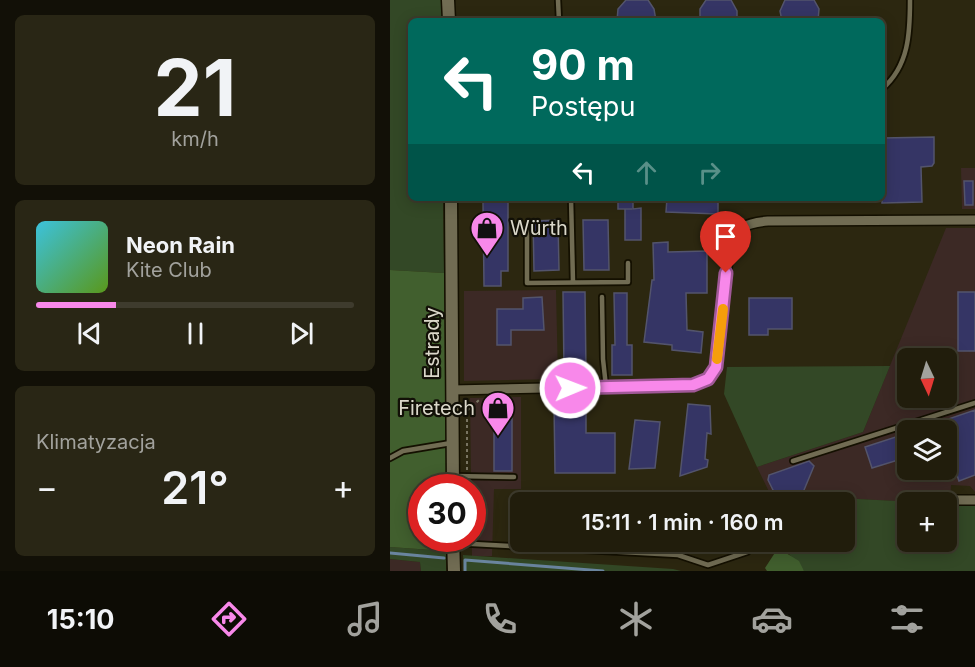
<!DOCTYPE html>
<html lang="pl">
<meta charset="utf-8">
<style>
body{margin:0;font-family:Inter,sans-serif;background:#292615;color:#f1f3f6;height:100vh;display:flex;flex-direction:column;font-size:22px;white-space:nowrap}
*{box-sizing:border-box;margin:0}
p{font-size:20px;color:#a2a29d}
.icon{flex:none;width:33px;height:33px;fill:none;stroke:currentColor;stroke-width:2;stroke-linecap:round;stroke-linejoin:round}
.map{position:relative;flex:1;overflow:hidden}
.sheet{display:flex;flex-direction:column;gap:15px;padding:15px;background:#121007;width:390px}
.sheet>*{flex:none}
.top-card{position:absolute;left:18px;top:18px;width:477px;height:183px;border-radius:9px;box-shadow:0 3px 15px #0003,0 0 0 2px #3e3b2d;background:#00695c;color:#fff;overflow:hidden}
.needle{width:39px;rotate:176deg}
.tools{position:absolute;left:507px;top:348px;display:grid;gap:12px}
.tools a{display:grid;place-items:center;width:60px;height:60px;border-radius:9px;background:#211d0c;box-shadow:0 3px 15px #0003,0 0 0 2px #3e3b2d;font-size:30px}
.speed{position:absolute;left:18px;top:474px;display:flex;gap:12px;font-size:30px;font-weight:700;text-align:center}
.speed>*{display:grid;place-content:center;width:78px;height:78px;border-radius:50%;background:#211d0c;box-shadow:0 3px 15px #0003,0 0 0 2px #3e3b2d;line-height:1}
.speed .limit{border:9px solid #d22;background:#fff;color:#111}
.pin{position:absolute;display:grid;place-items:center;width:51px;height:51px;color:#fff;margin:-62px -26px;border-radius:50% 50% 50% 0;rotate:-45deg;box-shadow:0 0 6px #0007}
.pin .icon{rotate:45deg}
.me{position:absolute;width:66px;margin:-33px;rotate:89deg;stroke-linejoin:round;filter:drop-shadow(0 0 4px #0008)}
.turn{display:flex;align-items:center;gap:21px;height:126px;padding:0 24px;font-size:27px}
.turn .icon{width:78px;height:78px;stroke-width:2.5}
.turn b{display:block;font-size:42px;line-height:51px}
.lanes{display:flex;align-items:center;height:57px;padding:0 24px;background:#0003;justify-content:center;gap:30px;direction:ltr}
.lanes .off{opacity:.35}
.big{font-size:45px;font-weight:600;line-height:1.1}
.sheet .tile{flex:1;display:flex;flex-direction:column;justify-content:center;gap:9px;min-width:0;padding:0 21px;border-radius:9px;background:#292615}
.sheet .dial{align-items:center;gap:0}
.dial b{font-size:78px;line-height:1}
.song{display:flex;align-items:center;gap:18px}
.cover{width:72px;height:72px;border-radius:9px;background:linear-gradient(135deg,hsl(190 70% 55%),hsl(90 70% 35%))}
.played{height:6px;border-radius:3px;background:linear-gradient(90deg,#f888ea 25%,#3e3b2d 25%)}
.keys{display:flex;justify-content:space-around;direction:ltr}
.heat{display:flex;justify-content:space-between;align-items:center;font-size:33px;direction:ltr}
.trip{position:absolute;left:120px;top:492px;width:345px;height:60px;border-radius:9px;background:#211d0c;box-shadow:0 3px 15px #0003,0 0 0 2px #3e3b2d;font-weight:600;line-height:60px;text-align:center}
.tabs{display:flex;height:96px;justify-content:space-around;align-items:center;background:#0d0c05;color:#a2a29d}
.tabs .icon{width:42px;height:42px}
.tabs .active{color:#f888ea}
.tabs b{font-size:27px;color:#f1f3f6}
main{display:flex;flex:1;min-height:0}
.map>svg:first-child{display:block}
.commercial{fill:#3c2925;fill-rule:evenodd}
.green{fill:#334826}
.forest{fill:#415f2e}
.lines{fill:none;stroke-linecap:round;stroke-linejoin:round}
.stream{stroke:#6a859f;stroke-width:3}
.building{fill:#353565;stroke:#53546c;stroke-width:1.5}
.lane-casing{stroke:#141000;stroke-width:8}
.street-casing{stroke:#141000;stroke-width:12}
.secondary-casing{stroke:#141000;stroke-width:15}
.path{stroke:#787461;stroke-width:2;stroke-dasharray:3 3;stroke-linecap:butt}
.lane{stroke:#716c53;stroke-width:4.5}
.street{stroke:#716c53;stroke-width:9}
.secondary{stroke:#716c53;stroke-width:12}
.route-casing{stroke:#a15898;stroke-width:15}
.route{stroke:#f888ea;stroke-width:10}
.slow{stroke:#f59e0b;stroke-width:10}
.labels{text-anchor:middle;stroke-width:4.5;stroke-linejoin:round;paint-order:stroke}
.poi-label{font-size:20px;fill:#dbd8ca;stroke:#121007;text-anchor:start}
.street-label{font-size:20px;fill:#dbd8ca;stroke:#121007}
</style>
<main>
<section class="sheet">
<div class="tile dial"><b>21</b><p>km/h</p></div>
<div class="tile">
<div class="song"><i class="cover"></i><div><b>Neon Rain</b><p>Kite Club</p></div></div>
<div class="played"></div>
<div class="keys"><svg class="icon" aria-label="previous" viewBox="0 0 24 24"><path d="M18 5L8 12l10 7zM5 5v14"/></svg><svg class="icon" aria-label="pause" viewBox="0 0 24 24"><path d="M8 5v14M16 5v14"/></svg><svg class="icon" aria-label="next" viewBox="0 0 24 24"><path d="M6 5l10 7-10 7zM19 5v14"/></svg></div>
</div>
<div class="tile"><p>Klimatyzacja</p>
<div class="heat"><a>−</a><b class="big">21°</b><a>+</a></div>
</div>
</section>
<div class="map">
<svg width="585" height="571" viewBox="0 0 585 571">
<rect width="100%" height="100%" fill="#2c2710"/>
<!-- commercial -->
<path class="commercial" d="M 571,168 L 585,168 L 585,209 L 572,209 Z
M 556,228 L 585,228 L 585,492 L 580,486 L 561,485 L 560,504 L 448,498 L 440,502 L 384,502 L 367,467 L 473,432 ZM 518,358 L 556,358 L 556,398 L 518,398 ZM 518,430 L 556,430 L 556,470 L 518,470 Z
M 166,290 L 168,379 L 74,381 L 74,291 Z
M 131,397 L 131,489 L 104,489 L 102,556 L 82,556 L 80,398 Z
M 0,559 L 30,562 L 31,571 L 0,571 Z"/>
<!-- green -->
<path class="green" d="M 0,0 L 52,0 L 52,21 L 21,21 L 21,198 L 53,198 L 54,273 L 0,270 Z
M 500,366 L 473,432 L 367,467 L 334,394 L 337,367 Z
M 448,498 L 527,502 L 518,502 L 518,542 L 556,542 L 557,504 L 585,506 L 585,571 L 414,571 L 398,553 L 388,548 L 393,542 L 454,542 L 454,502 L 440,502 Z
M 0,547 L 56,551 L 56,571 L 31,571 L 30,562 L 0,559 Z
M 73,555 L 283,569 L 291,571 L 74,571 Z"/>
<!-- forest -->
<path class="forest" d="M 0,270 L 54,273 L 56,487 L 32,488 L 32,538 L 56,539 L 56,551 L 0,547 Z
M 388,548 L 409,561 L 414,571 L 377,571 L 375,568 Z"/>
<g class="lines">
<!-- stream -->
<path class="stream" d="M 0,553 L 54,558
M 75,571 L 75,560 L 213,571"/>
</g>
<!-- building -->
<path class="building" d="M 236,0 L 258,0 L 264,9 L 266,21 L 227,21 L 228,9 Z
M 316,0 L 341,0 L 347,11 L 347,21 L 310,21 L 310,9 Z
M 395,0 L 424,0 L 429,9 L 428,21 L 392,21 L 390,11 Z
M 544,137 L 544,163 L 542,166 L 531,167 L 532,202 L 492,203 L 492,138 Z
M 574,181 L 583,181 L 583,205 L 575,205 Z
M 228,198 L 243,198 L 243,209 L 251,208 L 251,240 L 235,240 L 235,209 L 242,209 L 228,209 Z
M 277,198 L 328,199 L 328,214 L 276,212 Z
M 118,201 L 118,271 L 111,271 L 111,286 L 94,286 L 93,202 Z
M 168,220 L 169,270 L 144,271 L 143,221 Z
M 193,220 L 218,220 L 219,270 L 194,270 Z
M 278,242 L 278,252 L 317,251 L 317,293 L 296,293 L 297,330 L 313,332 L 311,353 L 282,350 L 282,345 L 254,342 L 262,280 L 264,280 L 263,243 Z
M 173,292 L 195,292 L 196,372 L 174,372 Z
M 568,292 L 585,292 L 585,351 L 568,351 Z
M 224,293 L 237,293 L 237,345 L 242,345 L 242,375 L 222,375 L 222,345 L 225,345 Z
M 152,297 L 154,330 L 121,330 L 121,345 L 107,345 L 107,309 L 133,309 L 133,298 Z
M 359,298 L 402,298 L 402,329 L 378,329 L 378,335 L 359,335 Z
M 104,404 L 122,404 L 122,471 L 104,471 Z
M 164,404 L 196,404 L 196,433 L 225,433 L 225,473 L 165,473 Z
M 298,404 L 320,406 L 321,434 L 317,433 L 315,459 L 318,460 L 317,467 L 290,476 Z
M 585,410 L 585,475 L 569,481 L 556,443 L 556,430 L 529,429 Z
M 245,420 L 270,422 L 265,468 L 239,469 Z
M 518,433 L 518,457 L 482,468 L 475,447 Z
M 419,461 L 424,466 L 409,502 L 389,502 L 378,480 L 379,475 Z"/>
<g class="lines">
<!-- lane casing -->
<g class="lane-casing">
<path id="lane" d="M 168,0 L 169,21
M 492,89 C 519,66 520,33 520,0
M 181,198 L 183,282
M 137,229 L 137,283 L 238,282 L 238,263
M 212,297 L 213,359 L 216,387
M 0,458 L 13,451 L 61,443
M 403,461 L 585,403
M 64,476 L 124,477
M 64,543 L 288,555 L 318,565 L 357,552"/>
</g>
<!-- street casing -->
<g class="street-casing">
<path id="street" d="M 62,390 L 304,385 L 318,379 L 326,367 L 339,249 C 346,227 355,223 378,221 L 585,220
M 564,500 L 585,500"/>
</g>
<!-- secondary casing -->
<g class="secondary-casing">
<path id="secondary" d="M 58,0 L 59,21
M 61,198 L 63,488
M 63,538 L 64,571"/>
</g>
<!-- path -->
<path class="path" d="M 77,470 L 77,411 L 89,400"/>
<!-- lane -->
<use href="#lane" class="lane"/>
<!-- street -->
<use href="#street" class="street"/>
<!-- secondary -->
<use href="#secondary" class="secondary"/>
</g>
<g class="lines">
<!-- route casing -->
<g class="route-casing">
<path id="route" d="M 180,388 L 303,385 L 318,379 L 326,367 L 336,273"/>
</g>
<!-- route -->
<use href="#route" class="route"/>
<!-- slow -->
<path class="slow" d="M 327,359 L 333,309"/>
</g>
<!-- icons -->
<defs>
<g id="shop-pin" transform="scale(1.725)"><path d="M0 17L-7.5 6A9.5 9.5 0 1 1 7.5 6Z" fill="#f888ea" stroke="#121007"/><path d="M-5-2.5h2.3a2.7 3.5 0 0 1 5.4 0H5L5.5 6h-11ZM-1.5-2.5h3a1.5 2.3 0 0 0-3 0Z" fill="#111"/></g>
</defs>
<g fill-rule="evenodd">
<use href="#shop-pin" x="97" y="228"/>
<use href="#shop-pin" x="108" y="408"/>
</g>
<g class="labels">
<!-- poi labels -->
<g class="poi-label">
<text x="120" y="235">Würth</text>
<text x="85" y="415" text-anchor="end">Firetech</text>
</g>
<!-- street labels -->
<g class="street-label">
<text transform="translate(42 343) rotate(-90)" y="7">Estrady</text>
</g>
</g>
</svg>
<div class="tools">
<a><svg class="needle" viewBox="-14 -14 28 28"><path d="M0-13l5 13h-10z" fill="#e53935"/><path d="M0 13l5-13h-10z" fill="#a2a29d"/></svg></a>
<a><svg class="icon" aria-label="layers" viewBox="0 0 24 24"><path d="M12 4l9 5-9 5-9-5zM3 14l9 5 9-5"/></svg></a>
<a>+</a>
</div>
<div class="speed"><div class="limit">30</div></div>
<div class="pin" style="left:336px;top:273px;background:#d93025"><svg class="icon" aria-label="arrive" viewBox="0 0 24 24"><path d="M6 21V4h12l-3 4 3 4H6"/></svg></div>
<svg class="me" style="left:180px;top:388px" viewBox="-20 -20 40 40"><circle r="17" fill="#f888ea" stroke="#fff" stroke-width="3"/><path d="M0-11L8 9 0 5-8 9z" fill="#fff"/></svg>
<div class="trip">15:11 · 1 min · 160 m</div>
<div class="top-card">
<div class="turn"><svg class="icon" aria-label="left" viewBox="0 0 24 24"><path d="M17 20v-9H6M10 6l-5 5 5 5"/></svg><div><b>90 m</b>Postępu</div></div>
<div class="lanes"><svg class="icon" aria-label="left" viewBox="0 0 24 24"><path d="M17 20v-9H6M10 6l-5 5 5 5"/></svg><svg class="icon off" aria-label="ahead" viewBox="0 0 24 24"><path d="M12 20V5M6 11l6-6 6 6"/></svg><svg class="icon off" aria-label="right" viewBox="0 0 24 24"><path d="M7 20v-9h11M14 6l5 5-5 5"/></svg></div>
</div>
</div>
</main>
<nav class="tabs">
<b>15:10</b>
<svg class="icon active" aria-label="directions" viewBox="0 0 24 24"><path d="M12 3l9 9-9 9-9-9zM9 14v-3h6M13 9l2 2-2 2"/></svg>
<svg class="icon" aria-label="music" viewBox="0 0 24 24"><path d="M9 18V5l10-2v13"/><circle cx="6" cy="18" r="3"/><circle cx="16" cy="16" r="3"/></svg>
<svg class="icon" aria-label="phone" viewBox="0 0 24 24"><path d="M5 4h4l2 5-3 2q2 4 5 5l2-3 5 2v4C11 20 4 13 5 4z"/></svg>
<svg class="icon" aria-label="climate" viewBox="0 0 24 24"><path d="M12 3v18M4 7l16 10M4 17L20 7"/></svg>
<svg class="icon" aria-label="car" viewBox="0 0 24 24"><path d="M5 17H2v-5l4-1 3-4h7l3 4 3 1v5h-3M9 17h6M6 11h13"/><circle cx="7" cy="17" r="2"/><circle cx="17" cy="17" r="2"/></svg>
<svg class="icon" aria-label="filters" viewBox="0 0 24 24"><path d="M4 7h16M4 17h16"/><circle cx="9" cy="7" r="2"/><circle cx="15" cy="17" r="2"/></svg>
</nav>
